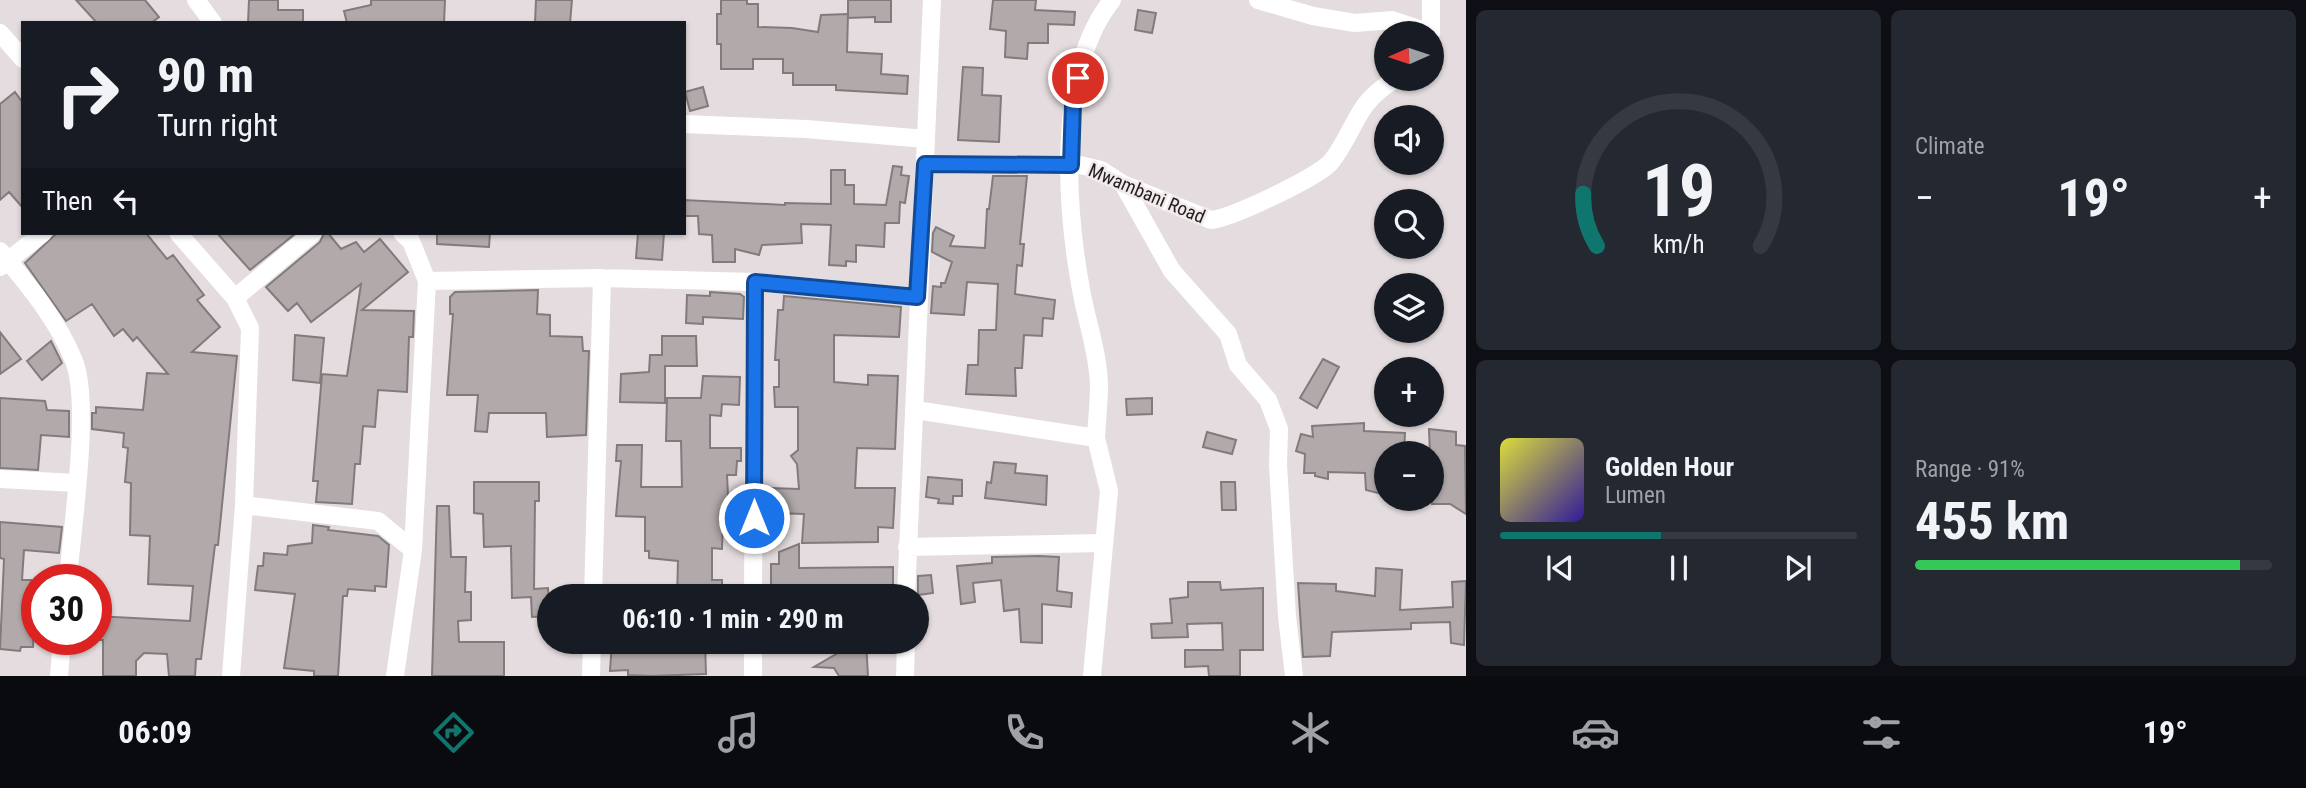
<!DOCTYPE html>
<meta charset="utf-8">
<style>
body{margin:0;font-family:"Roboto Condensed",sans-serif;background:#242831;color:#f1f3f6;height:100vh;display:flex;flex-direction:column;font-size:26px;white-space:nowrap}
*{box-sizing:border-box;margin:0}
p{font-size:23px;color:#9ea1a6}
.icon{flex:none;width:38px;height:38px;fill:none;stroke:currentColor;stroke-width:2;stroke-linecap:round;stroke-linejoin:round}
.map{position:relative;flex:1;overflow:hidden}
.drawer{display:flex;flex-direction:column;gap:10px;padding:10px;background:#0d0f14;width:840px}
.drawer>*{flex:none}
.hud{position:absolute;left:21px;top:21px;width:665px;height:214px;border-radius:0px;box-shadow:0 2px 5px #0004;background:#171b24;color:#f1f3f6;overflow:hidden}
.needle{width:46px;rotate:267deg}
.tools{position:absolute;left:1374px;top:21px;display:grid;gap:14px}
.tools a{display:grid;place-items:center;width:70px;height:70px;border-radius:50%;background:#171b24;box-shadow:0 2px 5px #0004;font-size:35px}
.speed{position:absolute;left:21px;top:564px;display:flex;gap:14px;font-size:35px;font-weight:700;text-align:center}
.speed>*{display:grid;place-content:center;width:91px;height:91px;border-radius:50%;background:#171b24;box-shadow:0 2px 5px #0004;line-height:1}
.speed .limit{border:10px solid #d22;background:#fff;color:#111}
.pin{position:absolute;display:grid;place-items:center;width:60px;height:60px;color:#fff;margin:-30px;border:4px solid #fff;border-radius:50%;box-shadow:0 2px 7px #0007}
.me{position:absolute;width:77px;margin:-38px;rotate:0deg;stroke-linejoin:round;filter:drop-shadow(0 0 5px #0008)}
.turn{display:flex;align-items:center;gap:24px;height:147px;padding:0 21px;font-size:32px}
.turn .icon{width:91px;height:91px;stroke-width:2.5}
.turn b{display:block;font-size:49px;line-height:60px}
.then{display:flex;align-items:center;height:66px;padding:0 21px;background:#0003;gap:14px;font-size:26px}
.big{font-size:52px;font-weight:700;line-height:1.1}
.drawer .tile{flex:1;display:flex;flex-direction:column;justify-content:center;gap:10px;min-width:0;padding:0 24px;border-radius:10px;background:#242831}
.drawer .dial{align-items:center;gap:0}
.dial svg{height:182px;overflow:visible;fill:none;stroke:#363941;stroke-width:7;stroke-linecap:round;text-anchor:middle}
.dial text{fill:#f1f3f6;stroke:none}
.song{display:flex;align-items:center;gap:21px}
.cover{width:84px;height:84px;border-radius:10px;background:linear-gradient(135deg,hsl(60 70% 55%),hsl(250 70% 35%))}
.played{height:7px;border-radius:4px;background:linear-gradient(90deg,#0f766e 45%,#363941 45%)}
.keys{display:flex;justify-content:space-around;direction:ltr}
.heat{display:flex;justify-content:space-between;align-items:center;font-size:38px;direction:ltr}
.charge{height:10px;border-radius:5px;background:linear-gradient(90deg,#34c759 91%,#363941 0)}
.drawer .tiles{flex:1;display:grid;gap:10px;grid-template-columns:repeat(2,1fr)}
.trip{position:absolute;left:537px;top:584px;width:392px;height:70px;border-radius:35px;background:#171b24;box-shadow:0 2px 5px #0004;font-weight:700;line-height:70px;text-align:center}
.menu{display:flex;height:112px;justify-content:space-around;align-items:center;background:#090b0e;color:#9ea1a6}
.menu .icon{width:49px;height:49px}
.menu .active{color:#0f766e}
.menu b{font-size:32px;color:#f1f3f6}
main{display:flex;flex:1;min-height:0}
.map>svg:first-child{display:block}
.building{fill:#b1a9aa;stroke:#827b7c;stroke-width:2}
.lines{fill:none;stroke-linecap:round;stroke-linejoin:round}
.street{stroke:#fff;stroke-width:18}
.route-casing{stroke:#114b97;stroke-width:18}
.route{stroke:#1a73e8;stroke-width:12}
.labels{text-anchor:middle;stroke-width:5;stroke-linejoin:round;paint-order:stroke}
.street-label{font-size:19px;fill:#211e1f;stroke:#f2eaeb}
</style>
<main>
<div class="map">
<svg width="1466" height="676" viewBox="0 0 1466 676">
<rect width="100%" height="100%" fill="#e4dcde"/>
<!-- building -->
<path class="building" d="M 76,0 L 145,0 L 159,17 L 151,23 L 97,23 Z
M 249,0 L 278,0 L 278,10 L 303,10 L 303,23 L 248,23 Z
M 371,0 L 445,0 L 444,23 L 347,23 L 344,11 L 371,5 Z
M 536,0 L 572,0 L 570,23 L 535,23 Z
M 721,0 L 747,0 L 747,4 L 758,4 L 758,27 L 792,28 L 818,32 L 821,15 L 848,14 L 847,52 L 882,54 L 881,74 L 908,76 L 907,94 L 836,90 L 836,85 L 793,85 L 793,73 L 783,73 L 783,59 L 753,59 L 753,69 L 721,69 L 721,44 L 717,44 L 717,14 L 721,14 Z
M 848,0 L 891,0 L 891,22 L 875,22 L 875,17 L 848,18 Z
M 993,0 L 1036,0 L 1035,10 L 1075,12 L 1074,25 L 1048,24 L 1048,43 L 1028,43 L 1027,59 L 1005,57 L 1006,31 L 990,29 Z
M 1138,10 L 1156,13 L 1152,33 L 1135,30 Z
M 963,67 L 983,68 L 982,95 L 1001,96 L 999,142 L 958,140 Z
M 703,87 L 708,106 L 690,111 L 685,92 Z
M 15,92 L 23,103 L 23,208 L 9,192 L 0,200 L 0,104 Z
M 893,166 L 902,167 L 901,175 L 909,176 L 905,203 L 900,202 L 899,223 L 885,223 L 884,247 L 856,245 L 856,262 L 846,261 L 846,266 L 829,265 L 831,225 L 801,224 L 802,243 L 762,245 L 759,255 L 735,249 L 735,262 L 713,262 L 712,235 L 699,234 L 698,216 L 684,216 L 684,200 L 785,205 L 785,203 L 831,204 L 831,170 L 845,170 L 845,185 L 854,185 L 854,204 L 886,205 Z
M 993,176 L 1027,176 L 1020,244 L 1024,244 L 1022,266 L 1017,265 L 1015,294 L 1055,300 L 1053,319 L 1043,318 L 1042,336 L 1024,335 L 1022,368 L 1015,368 L 1016,396 L 966,394 L 968,365 L 978,365 L 979,330 L 996,330 L 998,284 L 967,282 L 964,315 L 931,313 L 933,286 L 941,287 L 941,283 L 945,283 L 952,262 L 932,252 L 933,233 L 936,227 L 954,236 L 950,246 L 985,248 L 987,209 L 989,209 Z
M 57,233 L 146,233 L 167,259 L 173,255 L 204,295 L 197,300 L 220,327 L 192,352 L 237,356 L 218,545 L 215,545 L 201,659 L 196,659 L 195,676 L 169,676 L 167,654 L 144,653 L 136,661 L 136,676 L 103,676 L 103,640 L 96,640 L 96,616 L 190,621 L 193,586 L 148,584 L 150,536 L 130,535 L 131,483 L 125,482 L 128,448 L 123,447 L 124,433 L 92,429 L 92,413 L 96,413 L 96,407 L 143,410 L 147,373 L 168,374 L 137,337 L 133,341 L 123,329 L 114,336 L 92,304 L 66,321 L 25,263 Z
M 217,233 L 296,233 L 250,270 Z
M 324,233 L 328,233 L 341,249 L 356,242 L 364,252 L 380,239 L 408,272 L 362,310 L 414,311 L 413,337 L 409,337 L 407,392 L 378,390 L 375,427 L 363,426 L 360,464 L 355,464 L 352,504 L 316,502 L 318,481 L 313,481 L 322,374 L 347,376 L 361,284 L 311,322 L 297,303 L 288,311 L 266,287 L 320,242 Z
M 437,233 L 490,233 L 489,247 L 437,244 Z
M 638,233 L 664,233 L 662,260 L 636,258 Z
M 538,290 L 537,314 L 550,315 L 550,336 L 582,337 L 583,351 L 589,351 L 586,435 L 547,437 L 546,413 L 489,413 L 487,432 L 475,431 L 478,395 L 447,395 L 453,314 L 450,314 L 450,297 L 455,292 Z
M 710,292 L 740,294 L 744,297 L 743,319 L 703,317 L 703,324 L 686,323 L 687,295 L 710,296 Z
M 784,296 L 901,307 L 899,337 L 834,335 L 834,382 L 868,385 L 868,375 L 898,376 L 895,449 L 857,448 L 855,488 L 895,488 L 893,528 L 878,527 L 878,542 L 802,543 L 804,514 L 775,513 L 775,504 L 770,504 L 770,488 L 799,489 L 797,464 L 791,456 L 798,450 L 798,407 L 775,407 L 774,387 L 779,387 L 779,360 L 775,360 L 778,310 L 783,310 Z
M 0,332 L 21,359 L 0,374 Z
M 295,335 L 324,338 L 320,383 L 293,380 Z
M 662,336 L 696,336 L 697,366 L 665,366 L 665,403 L 620,402 L 621,374 L 649,372 L 650,355 L 662,355 Z
M 51,341 L 62,363 L 42,380 L 27,361 Z
M 1323,359 L 1339,367 L 1317,408 L 1300,398 Z
M 703,376 L 740,377 L 739,405 L 722,404 L 721,416 L 710,415 L 710,448 L 741,448 L 741,461 L 737,461 L 736,475 L 727,475 L 729,516 L 723,516 L 722,549 L 712,548 L 712,580 L 722,580 L 722,597 L 677,597 L 678,561 L 649,558 L 649,551 L 645,551 L 645,517 L 616,516 L 621,461 L 616,461 L 617,445 L 642,445 L 641,487 L 682,487 L 681,441 L 666,441 L 667,398 L 701,398 Z
M 0,398 L 45,401 L 47,410 L 69,411 L 69,437 L 41,435 L 38,470 L 0,468 Z
M 1152,398 L 1152,414 L 1127,415 L 1126,399 Z
M 1364,423 L 1364,431 L 1405,433 L 1404,453 L 1386,453 L 1386,495 L 1366,490 L 1365,473 L 1328,472 L 1328,479 L 1315,476 L 1315,473 L 1304,473 L 1305,454 L 1296,451 L 1301,434 L 1313,437 L 1312,426 Z
M 1429,429 L 1456,432 L 1456,445 L 1465,446 L 1466,514 L 1450,504 L 1432,504 Z
M 1207,432 L 1236,440 L 1232,454 L 1203,447 Z
M 994,462 L 1016,464 L 1015,473 L 1047,476 L 1046,505 L 985,498 L 987,482 L 991,483 Z
M 928,477 L 962,480 L 962,496 L 953,496 L 953,504 L 938,503 L 939,499 L 926,497 Z
M 474,482 L 539,482 L 539,501 L 535,501 L 534,589 L 548,588 L 550,616 L 532,617 L 531,597 L 512,598 L 511,546 L 484,547 L 483,514 L 474,513 Z
M 1221,482 L 1235,482 L 1236,510 L 1222,510 Z
M 437,506 L 449,506 L 451,557 L 466,557 L 465,592 L 471,592 L 471,620 L 458,621 L 459,642 L 504,642 L 504,676 L 432,676 Z
M 0,522 L 62,527 L 59,553 L 24,550 L 22,580 L 31,580 L 30,602 L 35,602 L 33,647 L 21,647 L 20,651 L 0,649 L 4,559 L 0,558 Z
M 313,525 L 329,527 L 328,530 L 378,536 L 389,545 L 386,587 L 375,586 L 375,591 L 348,589 L 347,596 L 343,596 L 338,676 L 314,676 L 314,671 L 284,668 L 295,594 L 255,590 L 258,566 L 263,566 L 264,553 L 287,555 L 288,546 L 312,543 Z
M 799,544 L 799,568 L 893,567 L 893,597 L 771,594 L 771,564 L 779,564 L 779,552 Z
M 1039,556 L 1059,557 L 1057,591 L 1072,593 L 1071,607 L 1042,604 L 1042,643 L 1021,642 L 1019,609 L 1004,611 L 1001,580 L 973,583 L 975,602 L 961,604 L 957,566 L 992,563 L 992,557 Z
M 1376,568 L 1402,570 L 1400,610 L 1453,607 L 1452,582 L 1466,581 L 1464,645 L 1451,643 L 1450,622 L 1411,623 L 1411,629 L 1332,632 L 1330,656 L 1303,657 L 1298,583 L 1336,584 L 1336,591 L 1375,596 Z
M 931,575 L 933,593 L 918,595 L 918,576 Z
M 1188,582 L 1220,582 L 1221,590 L 1263,588 L 1263,650 L 1240,650 L 1240,676 L 1209,676 L 1208,666 L 1185,667 L 1185,650 L 1223,650 L 1222,623 L 1187,624 L 1188,637 L 1152,638 L 1151,624 L 1172,623 L 1170,599 L 1188,597 Z
M 612,642 L 705,642 L 706,674 L 651,676 L 628,675 L 628,670 L 610,671 Z
M 857,642 L 866,642 L 868,676 L 839,676 L 834,668 L 814,667 Z"/>
<g class="lines">
<!-- street -->
<path class="street" d="M 196,0 L 213,23
M 1258,0 L 1313,16 L 1355,23 L 1392,20 L 1431,33
M 1431,0 L 1431,33
M 0,33 L 23,59
M 684,124 L 806,129 L 926,139
M 925,164 L 1080,165 L 1101,170 L 1123,184 L 1211,220 C 1232,218 1318,177 1331,162 C 1357,129 1354,103 1396,79
M 1123,184 L 1172,271 L 1228,334 L 1238,365 L 1268,400 L 1279,429 L 1278,465 L 1287,616 L 1294,676
M 178,233 L 235,298 L 250,328 L 244,505 L 231,676
M 0,251 C 27,283 59,322 74,361 C 91,404 72,529 68,579
M 0,267 L 43,233
M 427,281 L 602,278 L 755,282 L 917,297
M 235,298 L 313,233
M 916,410 L 1096,438 L 1109,491 L 1092,676
M 1096,438 C 1097,420 1099,402 1099,384 C 1098,354 1088,325 1082,295 C 1066,210 1055,71 1112,0
M 0,479 L 76,483
M 244,505 L 378,521 L 413,550
M 907,547 L 1103,543
M 593,597 L 602,278
M 753,597 L 755,282
M 906,597 L 932,0
M 59,676 L 62,639
M 395,676 L 413,550 L 427,281 L 411,241 L 402,233
M 591,676 L 592,642
M 753,676 L 753,642
M 905,676 L 906,642"/>
</g>
<g class="lines">
<!-- route casing -->
<g class="route-casing">
<path id="route" d="M 754,518 L 755,282 L 917,297 L 925,164 L 1071,165 L 1073,103 L 1078,78"/>
</g>
<!-- route -->
<use href="#route" class="route"/>
</g>
<g class="labels">
<!-- street labels -->
<g class="street-label">
<text transform="translate(1147 193) rotate(23)" y="7">Mwambani Road</text>
</g>
</g>
</svg>
<div class="tools">
<a><svg class="needle" viewBox="-14 -14 28 28"><path d="M0-13l5 13h-10z" fill="#e53935"/><path d="M0 13l5-13h-10z" fill="#9ea1a6"/></svg></a>
<a><svg class="icon" aria-label="sound" viewBox="0 0 24 24"><path d="M4 9h4l5-4v14l-5-4H4zM17 9q2 3 0 6"/></svg></a>
<a><svg class="icon" aria-label="search" viewBox="0 0 24 24"><circle cx="10" cy="10" r="6"/><path d="M15 15l6 6"/></svg></a>
<a><svg class="icon" aria-label="layers" viewBox="0 0 24 24"><path d="M12 4l9 5-9 5-9-5zM3 14l9 5 9-5"/></svg></a>
<a>+</a>
<a>−</a>
</div>
<div class="speed"><div class="limit">30</div></div>
<div class="pin" style="left:1078px;top:78px;background:#d93025"><svg class="icon" aria-label="arrive" viewBox="0 0 24 24"><path d="M6 21V4h12l-3 4 3 4H6"/></svg></div>
<svg class="me" style="left:754px;top:518px" viewBox="-20 -20 40 40"><circle r="17" fill="#1a73e8" stroke="#fff" stroke-width="3"/><path d="M0-11L8 9 0 5-8 9z" fill="#fff"/></svg>
<div class="trip">06:10 · 1 min · 290 m</div>
<div class="hud">
<div class="turn"><svg class="icon" aria-label="right" viewBox="0 0 24 24"><path d="M7 20v-9h11M14 6l5 5-5 5"/></svg><div><b>90 m</b>Turn right</div></div>
<div class="then">Then<svg class="icon" aria-label="left" viewBox="0 0 24 24"><path d="M17 20v-9H6M10 6l-5 5 5 5"/></svg></div>
</div>
</div>
<section class="drawer">
<div class="tiles">
<div class="tile dial"><svg viewBox="0 0 100 80">
<path d="M14 69A42 42 0 1 1 86 69"/>
<path d="M14 69A42 42 0 0 1 8 46" stroke="#0f766e"/>
<text x="50" y="56" font-size="32" font-weight="700">19</text>
<text x="50" y="72" font-size="11">km/h</text>
</svg></div>
<div class="tile"><p>Climate</p>
<div class="heat"><a>−</a><b class="big">19°</b><a>+</a></div>
</div>
<div class="tile">
<div class="song"><i class="cover"></i><div><b>Golden Hour</b><p>Lumen</p></div></div>
<div class="played"></div>
<div class="keys"><svg class="icon" aria-label="previous" viewBox="0 0 24 24"><path d="M18 5L8 12l10 7zM5 5v14"/></svg><svg class="icon" aria-label="pause" viewBox="0 0 24 24"><path d="M8 5v14M16 5v14"/></svg><svg class="icon" aria-label="next" viewBox="0 0 24 24"><path d="M6 5l10 7-10 7zM19 5v14"/></svg></div>
</div>
<div class="tile"><p>Range · 91%</p><b class="big">455 km</b><div class="charge"></div></div>
</div>
</section>
</main>
<nav class="menu">
<b>06:09</b>
<svg class="icon active" aria-label="directions" viewBox="0 0 24 24"><path d="M12 3l9 9-9 9-9-9zM9 14v-3h6M13 9l2 2-2 2"/></svg>
<svg class="icon" aria-label="music" viewBox="0 0 24 24"><path d="M9 18V5l10-2v13"/><circle cx="6" cy="18" r="3"/><circle cx="16" cy="16" r="3"/></svg>
<svg class="icon" aria-label="phone" viewBox="0 0 24 24"><path d="M5 4h4l2 5-3 2q2 4 5 5l2-3 5 2v4C11 20 4 13 5 4z"/></svg>
<svg class="icon" aria-label="climate" viewBox="0 0 24 24"><path d="M12 3v18M4 7l16 10M4 17L20 7"/></svg>
<svg class="icon" aria-label="car" viewBox="0 0 24 24"><path d="M5 17H2v-5l4-1 3-4h7l3 4 3 1v5h-3M9 17h6M6 11h13"/><circle cx="7" cy="17" r="2"/><circle cx="17" cy="17" r="2"/></svg>
<svg class="icon" aria-label="filters" viewBox="0 0 24 24"><path d="M4 7h16M4 17h16"/><circle cx="9" cy="7" r="2"/><circle cx="15" cy="17" r="2"/></svg>
<b>19°</b>
</nav>
